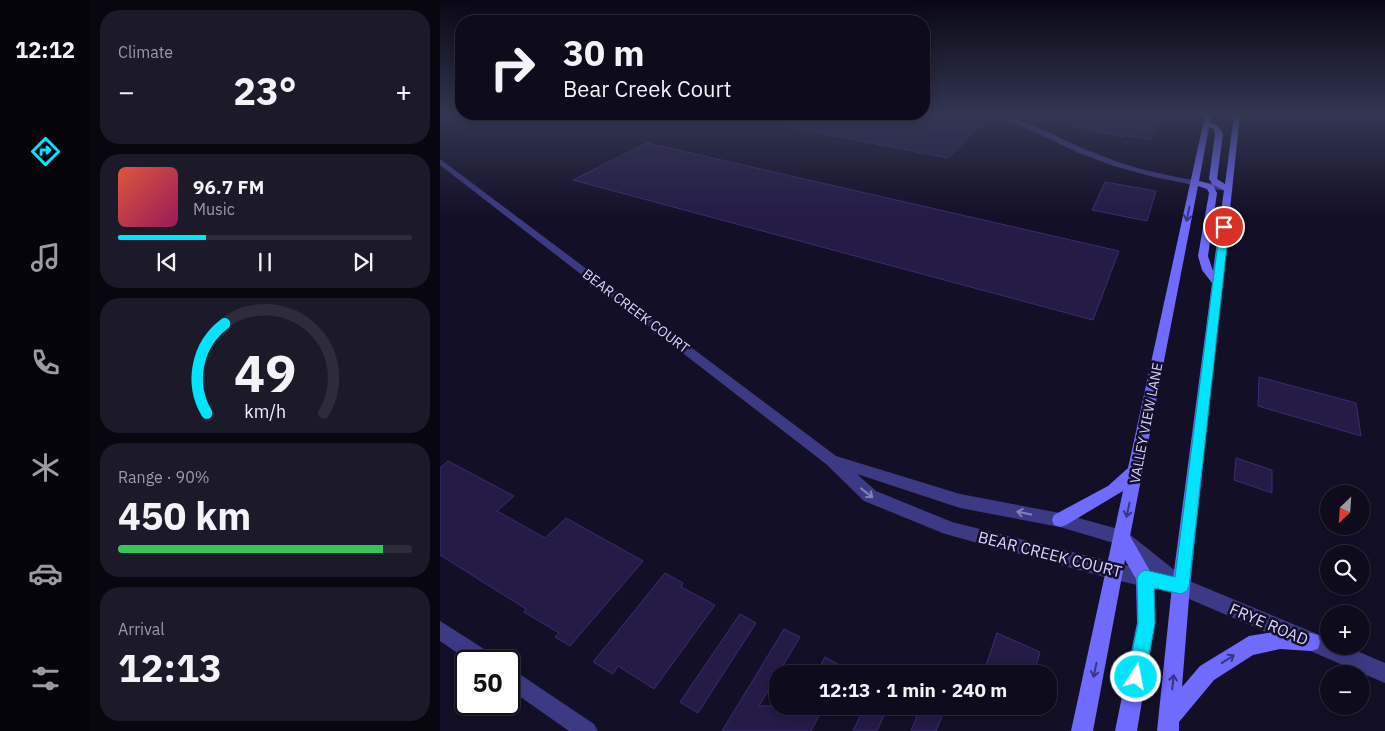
<!DOCTYPE html>
<meta charset="utf-8">
<style>
body{margin:0;font-family:"IBM Plex Sans",sans-serif;background:#1c1929;color:#f1f3f6;height:100vh;display:flex;flex-direction:column;font-size:19px;white-space:nowrap}
*{box-sizing:border-box;margin:0}
p{font-size:16px;color:#9b9ba3}
.icon{flex:none;width:28px;height:28px;fill:none;stroke:currentColor;stroke-width:2;stroke-linecap:round;stroke-linejoin:round}
.map{position:relative;flex:1;overflow:hidden}
.panel{display:flex;flex-direction:column;gap:10px;padding:10px;background:#08060f;width:350px}
.panel>*{flex:none}
.hud{position:absolute;left:15px;top:15px;width:475px;height:105px;border-radius:20px;box-shadow:0 2px 12px #0003,0 0 0 1px #2e2b3b;background:#0e0b1c;color:#f1f3f6;overflow:hidden}
.needle{width:32px;rotate:205deg}
.tools{position:absolute;left:880px;top:485px;display:grid;gap:10px}
.tools a{display:grid;place-items:center;width:50px;height:50px;border-radius:50%;background:#0e0b1c;box-shadow:0 2px 12px #0003,0 0 0 1px #2e2b3b;font-size:25px}
.speed{position:absolute;left:15px;top:650px;display:flex;gap:10px;font-size:25px;font-weight:700;text-align:center}
.speed>*{display:grid;place-content:center;width:65px;height:65px;border-radius:50%;background:#0e0b1c;box-shadow:0 2px 12px #0003,0 0 0 1px #2e2b3b;line-height:1}
.speed .limit{border:2px solid #111;border-radius:8px;background:#fff;color:#111}
.pin{position:absolute;display:grid;place-items:center;width:42px;height:42px;color:#fff;margin:-21px;border:2px solid #fff;border-radius:50%;box-shadow:0 1px 5px #0007}
.me{position:absolute;width:55px;margin:-28px;rotate:11deg;stroke-linejoin:round;filter:drop-shadow(0 0 4px #0008)}
.turn{display:flex;align-items:center;gap:18px;height:105px;padding:0 25px;font-size:22px}
.turn .icon{width:65px;height:65px;stroke-width:2.5}
.turn b{display:block;font-size:35px;line-height:42px}
.big{font-size:38px;font-weight:800;line-height:1.1}
.panel .widget{flex:1;display:flex;flex-direction:column;justify-content:center;gap:8px;min-width:0;padding:0 18px;border-radius:20px;background:#1c1929}
.panel .dial{align-items:center;gap:0}
.dial svg{height:130px;overflow:visible;fill:none;stroke:#2e2b3b;stroke-width:7;stroke-linecap:round;text-anchor:middle}
.dial text{fill:#f1f3f6;stroke:none}
.song{display:flex;align-items:center;gap:15px}
.cover{width:60px;height:60px;border-radius:8px;background:linear-gradient(135deg,hsl(10 70% 55%),hsl(330 70% 35%))}
.played{height:5px;border-radius:2px;background:linear-gradient(90deg,#00e5ff 30%,#2e2b3b 30%)}
.keys{display:flex;justify-content:space-around;direction:ltr}
.heat{display:flex;justify-content:space-between;align-items:center;font-size:28px;direction:ltr}
.charge{height:8px;border-radius:4px;background:linear-gradient(90deg,#34c759 90%,#2e2b3b 0)}
.trip{position:absolute;left:329px;top:665px;width:288px;height:50px;border-radius:20px;background:#0e0b1c;box-shadow:0 2px 12px #0003,0 0 0 1px #2e2b3b;font-weight:800;line-height:50px;text-align:center}
main{display:flex;flex:1;min-height:0}
.dock{display:flex;flex-direction:column;width:90px;justify-content:space-around;align-items:center;background:#06040b;color:#9b9ba3}
.dock .icon{width:35px;height:35px}
.dock .active{color:#00e5ff}
.dock b{font-size:22px;color:#f1f3f6}
.map>svg:first-child{display:block}
.building{fill:#241b47;stroke:#3b2d73}
.lines{fill:none;stroke-linecap:round;stroke-linejoin:round}
.street{fill:#3d3a85;fill-rule:evenodd}
.secondary{fill:#6f6bff;fill-rule:evenodd}
.oneway{stroke:#38347d}
.oneway2{stroke:#837fbc}
.route{fill:#00e5ff;stroke:#0095a6}
.labels{text-anchor:middle;stroke-width:5;stroke-linejoin:round;paint-order:stroke}
.street-label{font-size:14px;fill:#d9d4ff;stroke:#130f26}
.near-street-label{font-size:16px;fill:#d9d4ff;stroke:#130f26}
</style>
<main>
<nav class="dock">
<b>12:12</b>
<svg class="icon active" aria-label="directions" viewBox="0 0 24 24"><path d="M12 3l9 9-9 9-9-9zM9 14v-3h6M13 9l2 2-2 2"/></svg>
<svg class="icon" aria-label="music" viewBox="0 0 24 24"><path d="M9 18V5l10-2v13"/><circle cx="6" cy="18" r="3"/><circle cx="16" cy="16" r="3"/></svg>
<svg class="icon" aria-label="phone" viewBox="0 0 24 24"><path d="M5 4h4l2 5-3 2q2 4 5 5l2-3 5 2v4C11 20 4 13 5 4z"/></svg>
<svg class="icon" aria-label="climate" viewBox="0 0 24 24"><path d="M12 3v18M4 7l16 10M4 17L20 7"/></svg>
<svg class="icon" aria-label="car" viewBox="0 0 24 24"><path d="M5 17H2v-5l4-1 3-4h7l3 4 3 1v5h-3M9 17h6M6 11h13"/><circle cx="7" cy="17" r="2"/><circle cx="17" cy="17" r="2"/></svg>
<svg class="icon" aria-label="filters" viewBox="0 0 24 24"><path d="M4 7h16M4 17h16"/><circle cx="9" cy="7" r="2"/><circle cx="15" cy="17" r="2"/></svg>
</nav>
<section class="panel">
<div class="widget"><p>Climate</p>
<div class="heat"><a>−</a><b class="big">23°</b><a>+</a></div>
</div>
<div class="widget">
<div class="song"><i class="cover"></i><div><b>96.7 FM</b><p>Music</p></div></div>
<div class="played"></div>
<div class="keys"><svg class="icon" aria-label="previous" viewBox="0 0 24 24"><path d="M18 5L8 12l10 7zM5 5v14"/></svg><svg class="icon" aria-label="pause" viewBox="0 0 24 24"><path d="M8 5v14M16 5v14"/></svg><svg class="icon" aria-label="next" viewBox="0 0 24 24"><path d="M6 5l10 7-10 7zM19 5v14"/></svg></div>
</div>
<div class="widget dial"><svg viewBox="0 0 100 80">
<path d="M14 69A42 42 0 1 1 86 69"/>
<path d="M14 69A42 42 0 0 1 25 14" stroke="#00e5ff"/>
<text x="50" y="56" font-size="32" font-weight="700">49</text>
<text x="50" y="72" font-size="11">km/h</text>
</svg></div>
<div class="widget"><p>Range · 90%</p><b class="big">450 km</b><div class="charge"></div></div>
<div class="widget"><p>Arrival</p><b class="big">12:13</b></div>
</section>
<div class="map">
<svg width="945" height="731" viewBox="0 0 945 731">
<rect width="100%" height="100%" fill="#130f26"/>
<!-- building -->
<path class="building" d="M 324,115 L 470,115 L 539,127 L 508,158 L 323,122 Z
M 646,115 L 721,115 L 711,140 L 684,135 L 683,137 L 638,127 Z
M 207,143 L 679,251 L 653,320 L 133,180 Z
M 665,182 L 716,191 L 707,221 L 652,210 Z
M 819,377 L 916,403 L 921,436 L 818,406 Z
M 796,458 L 832,470 L 832,493 L 794,480 Z
M 8,461 L 74,496 L 57,511 L 105,538 L 126,518 L 203,561 L 130,646 L 115,637 L 119,633 L 84,612 L 86,609 L 0,555 L 0,468 Z
M 225,573 L 243,583 L 241,587 L 275,605 L 214,689 L 178,666 L 173,674 L 153,662 Z
M 300,614 L 316,623 L 258,713 L 240,702 Z
M 344,629 L 360,637 L 319,706 L 384,706 L 371,731 L 282,731 Z
M 557,633 L 600,652 L 594,674 L 543,674 Z
M 385,657 L 416,674 L 376,674 Z
M 425,706 L 448,706 L 437,731 L 413,731 Z
M 481,706 L 488,706 L 503,714 L 496,731 L 471,731 Z"/>
<g class="lines">
<!-- street -->
<path class="street" d="M 546,115 C 581,115 611,134 642,148 C 653,153 666,157 678,162 C 714,174 752,180 789,186 L 793,189 L 789,192 L 714,177 L 674,166 L 639,153 L 578,124 Z
M 0,159 L 396,456 L 520,494 L 620,513 L 682,530 L 688,533 L 747,580 L 889,639 L 889,646 L 905,646 L 945,663 L 945,683 L 740,595 L 676,580 L 505,534 L 424,501 L 386,464 L 0,165 ZM 417,474 L 520,508 L 620,527 L 677,544 L 709,571 L 512,522 L 436,491 Z
M 0,621 L 52,654 L 55,661 L 29,661 L 0,641 Z
M 69,667 L 154,724 L 158,731 L 129,731 L 69,689 Z"/>
<!-- secondary -->
<path class="secondary" d="M 765,115 L 771,115 L 770,122 L 779,127 L 783,134 L 777,179 L 785,184 L 794,115 L 800,115 L 750,586 L 742,687 L 760,666 L 809,636 L 840,631 L 871,633 L 878,635 L 880,642 L 878,649 L 871,651 L 840,649 L 813,655 L 774,680 L 739,722 L 739,731 L 717,731 L 732,586 L 772,283 L 762,270 L 758,256 L 769,193 L 767,189 L 758,186 L 690,536 L 714,578 L 715,623 L 697,731 L 675,731 L 697,623 L 696,579 L 685,560 L 653,731 L 631,731 L 683,491 L 626,525 L 620,527 L 614,525 L 612,520 L 614,515 L 668,486 L 688,468 ZM 769,127 L 774,129 L 775,134 L 769,179 L 773,185 L 784,190 L 773,271 L 768,256 L 777,193 L 773,185 L 759,181 Z"/>
</g>
<!-- one-way arrows -->
<defs><path id="oneway-shaft" d="M-6 0H5M1.5-3L5.5 0L1.5 3" fill="none" stroke-width="1.6" stroke-linecap="round" stroke-linejoin="round" transform="scale(1.25)"/></defs>
<g class="oneway">
<use href="#oneway-shaft" transform="translate(748 214) rotate(101)"/>
<use href="#oneway-shaft" transform="translate(688 510) rotate(102)"/>
<use href="#oneway-shaft" transform="translate(788 659) rotate(-33)"/>
<use href="#oneway-shaft" transform="translate(655 670) rotate(102)"/>
<use href="#oneway-shaft" transform="translate(733 682) rotate(-84)"/>
</g>
<g class="oneway2">
<use href="#oneway-shaft" transform="translate(427 493) rotate(38)"/>
<use href="#oneway-shaft" transform="translate(584 513) rotate(-169)"/>
</g>
<!-- sky -->
<linearGradient id="sky" x2="0" y2="1"><stop stop-color="#0a0815"/><stop offset="0.53" stop-color="#333752"/><stop offset="1" stop-color="#333752" stop-opacity="0"/></linearGradient>
<rect width="945" height="217" fill="url(#sky)"/>
<!-- route -->
<path class="route" d="M 784,224 L 789,227 L 749,586 L 747,591 L 741,594 L 714,588 L 715,623 L 705,677 L 702,683 L 696,686 L 690,683 L 687,677 L 698,623 L 697,578 L 700,573 L 705,570 L 735,577 L 780,227 Z"/>
<g class="labels">
<!-- street labels -->
<g class="street-label">
<text transform="translate(196 311) rotate(37)" y="5">BEAR CREEK COURT</text>
<text transform="translate(706 423) rotate(-79)" y="5">VALLEY VIEW LANE</text>
</g>
<!-- near-street labels -->
<g class="near-street-label">
<text transform="translate(610 554) rotate(14)" y="6">BEAR CREEK COURT</text>
<text transform="translate(829 624) rotate(23)" y="6">FRYE ROAD</text>
</g>
</g>
</svg>
<div class="tools">
<a><svg class="needle" viewBox="-14 -14 28 28"><path d="M0-13l5 13h-10z" fill="#e53935"/><path d="M0 13l5-13h-10z" fill="#9b9ba3"/></svg></a>
<a><svg class="icon" aria-label="search" viewBox="0 0 24 24"><circle cx="10" cy="10" r="6"/><path d="M15 15l6 6"/></svg></a>
<a>+</a>
<a>−</a>
</div>
<div class="speed"><div class="limit">50</div></div>
<div class="pin" style="left:784px;top:227px;background:#d93025"><svg class="icon" aria-label="arrive" viewBox="0 0 24 24"><path d="M6 21V4h12l-3 4 3 4H6"/></svg></div>
<svg class="me" style="left:696px;top:677px" viewBox="-20 -20 40 40"><circle r="17" fill="#00e5ff" stroke="#fff" stroke-width="3"/><path d="M0-11L8 9 0 5-8 9z" fill="#fff"/></svg>
<div class="trip">12:13 · 1 min · 240 m</div>
<div class="hud">
<div class="turn"><svg class="icon" aria-label="right" viewBox="0 0 24 24"><path d="M7 20v-9h11M14 6l5 5-5 5"/></svg><div><b>30 m</b>Bear Creek Court</div></div>
</div>
</div>
</main>
